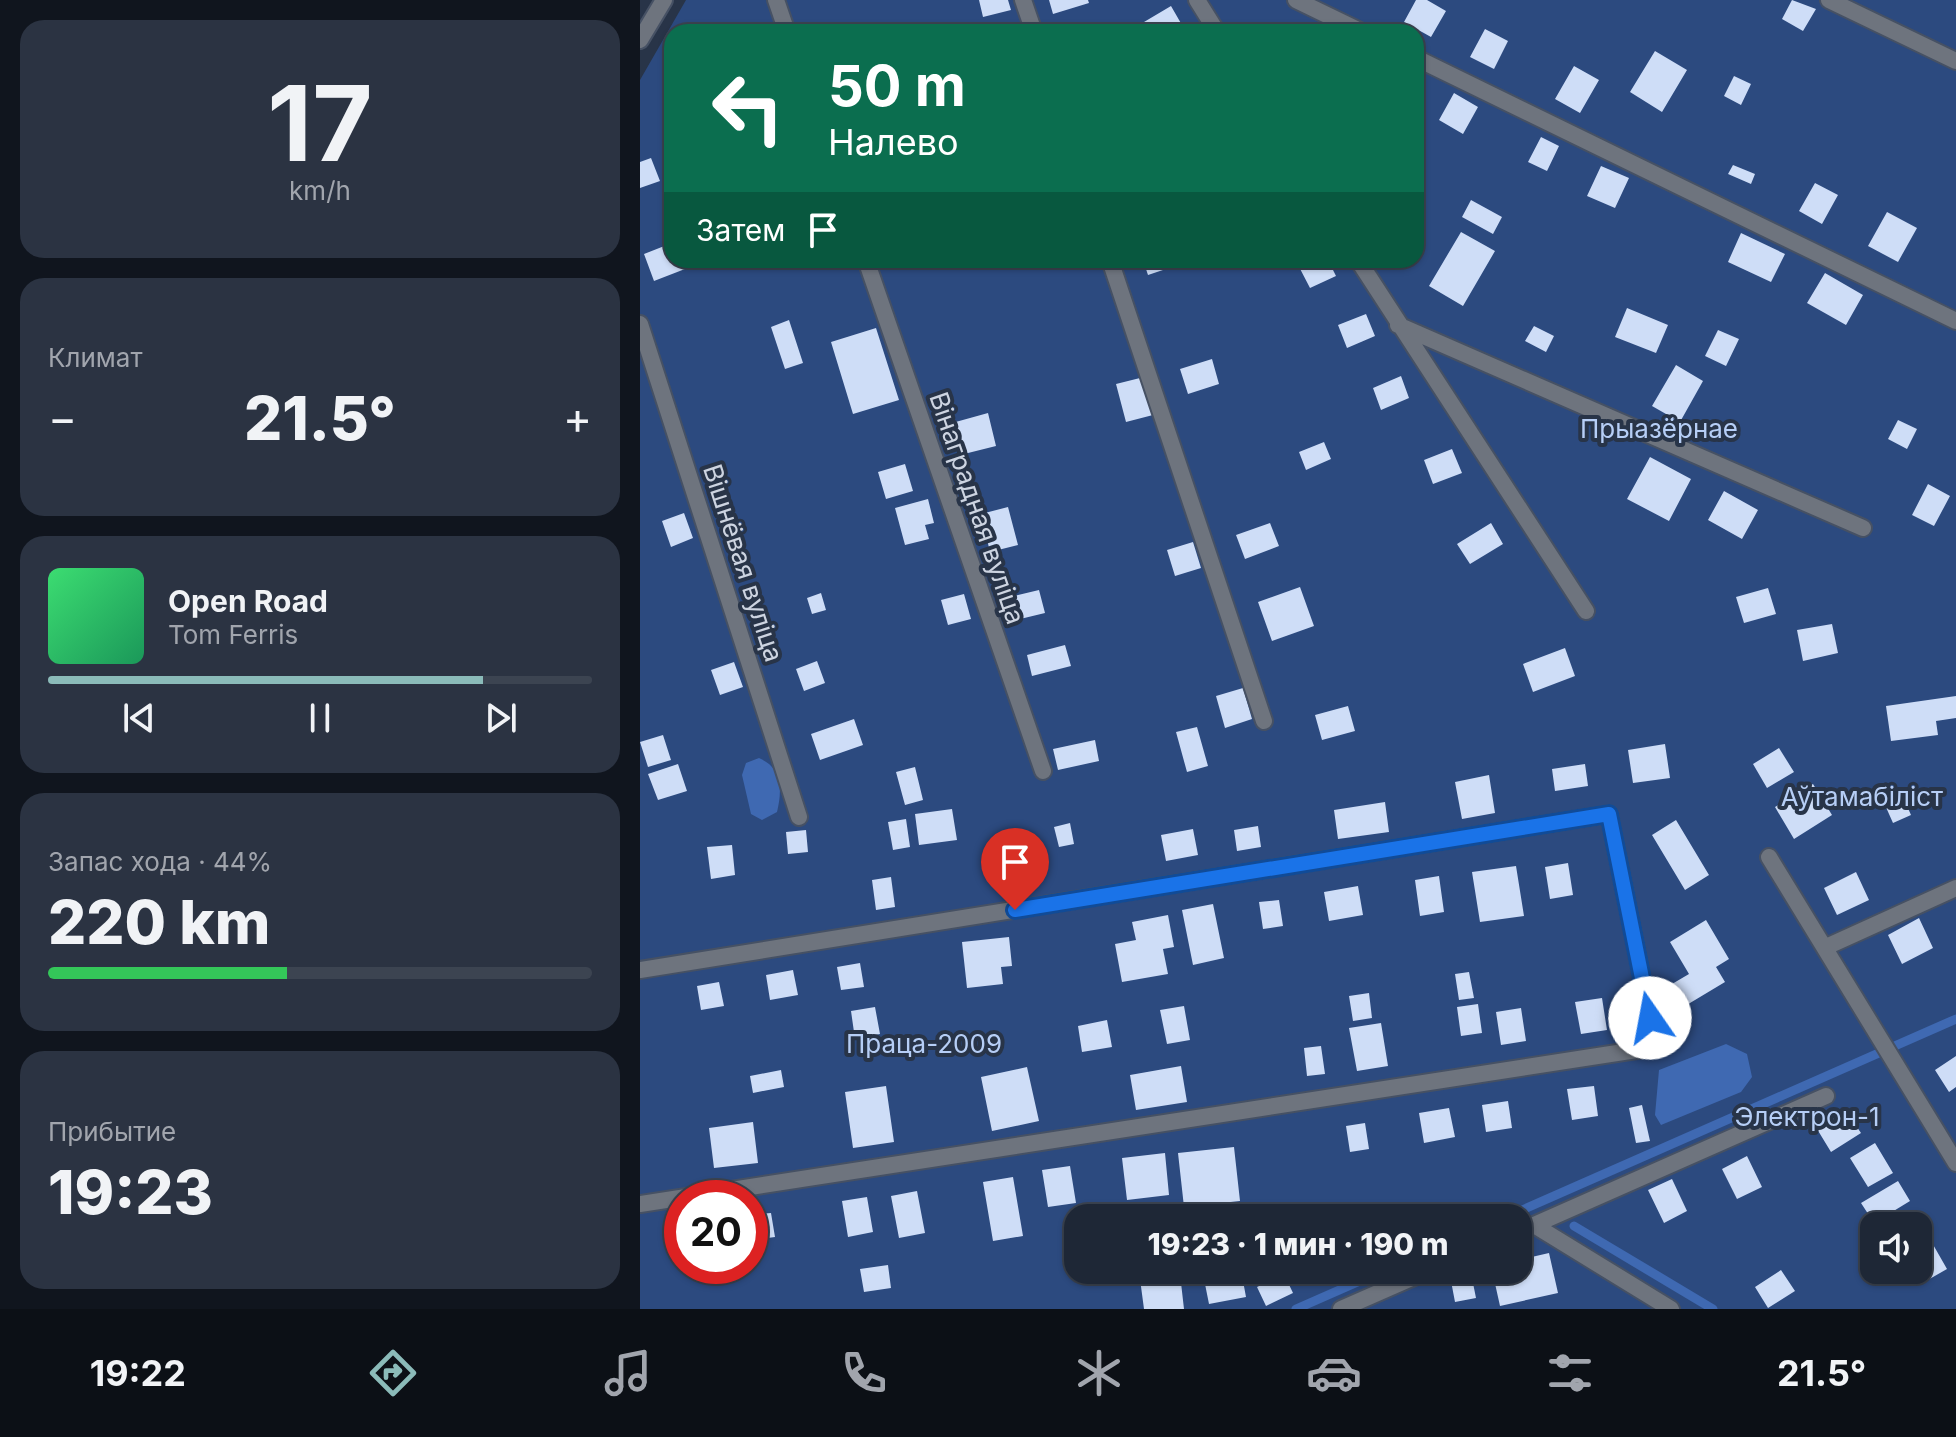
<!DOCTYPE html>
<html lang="ru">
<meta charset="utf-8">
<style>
body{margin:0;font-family:Inter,sans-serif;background:#2b3342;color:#f1f3f6;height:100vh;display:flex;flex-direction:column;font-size:30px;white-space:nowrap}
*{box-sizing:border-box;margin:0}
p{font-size:26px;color:#a1a5ad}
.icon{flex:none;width:44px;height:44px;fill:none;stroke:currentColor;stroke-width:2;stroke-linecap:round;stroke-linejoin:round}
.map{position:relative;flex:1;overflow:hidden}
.side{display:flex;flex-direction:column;gap:20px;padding:20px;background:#10151e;width:640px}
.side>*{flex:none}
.guide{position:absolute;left:24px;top:24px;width:760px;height:244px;border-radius:24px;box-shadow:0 2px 6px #0004,0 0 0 2px #3c4451;background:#0b6e4f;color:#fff;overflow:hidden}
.buttons{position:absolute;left:1220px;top:1212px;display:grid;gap:16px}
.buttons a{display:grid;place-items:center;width:72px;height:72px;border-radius:16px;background:#1e2736;box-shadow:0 2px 6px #0004,0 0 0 2px #3c4451;font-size:40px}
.speed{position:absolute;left:24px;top:1180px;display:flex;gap:16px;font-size:40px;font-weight:700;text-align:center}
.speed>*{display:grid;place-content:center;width:104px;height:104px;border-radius:50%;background:#1e2736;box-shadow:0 2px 6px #0004,0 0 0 2px #3c4451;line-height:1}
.speed .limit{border:12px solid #d22;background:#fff;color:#111}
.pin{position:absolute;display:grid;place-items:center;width:68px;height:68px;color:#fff;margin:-82px -34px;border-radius:50% 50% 50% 0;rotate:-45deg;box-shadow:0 0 8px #0007}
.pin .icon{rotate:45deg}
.me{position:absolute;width:88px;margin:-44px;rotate:348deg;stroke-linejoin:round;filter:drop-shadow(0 0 6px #0008)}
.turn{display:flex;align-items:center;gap:28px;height:168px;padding:0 32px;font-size:36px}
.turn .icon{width:104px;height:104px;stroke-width:2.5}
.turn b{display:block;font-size:56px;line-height:68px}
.then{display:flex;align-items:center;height:76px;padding:0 32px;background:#0003;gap:16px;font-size:30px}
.big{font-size:60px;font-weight:800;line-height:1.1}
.side .widget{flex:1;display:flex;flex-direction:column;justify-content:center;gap:12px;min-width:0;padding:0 28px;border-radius:24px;background:#2b3342}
.side .dial{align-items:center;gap:0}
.dial b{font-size:104px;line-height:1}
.song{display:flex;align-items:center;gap:24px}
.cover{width:96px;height:96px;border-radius:12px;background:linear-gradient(135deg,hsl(140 70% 55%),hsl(150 70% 35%))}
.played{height:8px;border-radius:4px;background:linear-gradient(90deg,#8bbbb9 80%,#3c4451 80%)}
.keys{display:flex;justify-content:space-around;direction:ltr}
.heat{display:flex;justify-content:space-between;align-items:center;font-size:44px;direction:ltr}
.charge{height:12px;border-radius:6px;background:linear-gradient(90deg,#34c759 44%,#3c4451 0)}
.trip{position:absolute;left:424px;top:1204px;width:468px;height:80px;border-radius:24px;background:#1e2736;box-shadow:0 2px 6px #0004,0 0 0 2px #3c4451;font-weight:800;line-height:80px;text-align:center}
.dock{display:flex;height:128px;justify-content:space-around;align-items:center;background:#0c1016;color:#a1a5ad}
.dock .icon{width:56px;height:56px}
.dock .selected{color:#8bbbb9}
.dock b{font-size:36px;color:#f1f3f6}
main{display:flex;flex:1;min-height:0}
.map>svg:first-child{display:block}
.green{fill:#2c4a7f;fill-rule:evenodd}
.water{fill:#3f69b2}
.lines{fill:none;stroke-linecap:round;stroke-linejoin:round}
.stream{stroke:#3f69b2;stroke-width:9}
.building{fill:#ceddf7}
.lane-casing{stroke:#465164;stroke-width:20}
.lane{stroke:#6e747e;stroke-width:16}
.route-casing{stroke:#114b97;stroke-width:20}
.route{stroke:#1a73e8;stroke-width:14}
.labels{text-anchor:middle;stroke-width:8;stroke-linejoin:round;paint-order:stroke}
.park-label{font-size:26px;fill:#b6cef6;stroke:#283448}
.street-label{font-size:26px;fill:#cdd4e1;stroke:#283448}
</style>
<main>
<section class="side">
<div class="widget dial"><b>17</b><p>km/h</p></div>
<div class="widget"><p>Климат</p>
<div class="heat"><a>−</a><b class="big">21.5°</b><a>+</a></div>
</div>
<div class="widget">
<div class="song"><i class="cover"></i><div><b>Open Road</b><p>Tom Ferris</p></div></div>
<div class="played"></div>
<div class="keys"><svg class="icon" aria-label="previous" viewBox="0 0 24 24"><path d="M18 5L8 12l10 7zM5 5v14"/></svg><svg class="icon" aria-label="pause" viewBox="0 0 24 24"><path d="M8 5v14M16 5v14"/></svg><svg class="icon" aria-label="next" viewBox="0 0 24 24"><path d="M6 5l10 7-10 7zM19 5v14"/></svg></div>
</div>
<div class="widget"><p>Запас хода · 44%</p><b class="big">220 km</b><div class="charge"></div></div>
<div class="widget"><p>Прибытие</p><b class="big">19:23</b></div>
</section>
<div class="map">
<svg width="1316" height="1309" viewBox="0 0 1316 1309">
<rect width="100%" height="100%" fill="#283448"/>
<!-- green -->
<path class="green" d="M 46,0 L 1316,0 L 1316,1309 L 0,1309 L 0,80 ZM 32,32 L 776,32 L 776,260 L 32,260 ZM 42,1198 L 110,1198 L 110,1266 L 42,1266 ZM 438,1218 L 878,1218 L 878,1270 L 438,1270 ZM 1234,1226 L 1278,1226 L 1278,1270 L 1234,1270 Z"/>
<!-- water -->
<path class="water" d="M 119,758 C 143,768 142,791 137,812 L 122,820 L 111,814 L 102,775 L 106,763 Z
M 1086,1044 L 1107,1054 L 1112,1077 L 1101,1092 L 1021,1125 L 1015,1115 L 1019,1070 Z"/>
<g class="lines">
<!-- stream -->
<path class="stream" d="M 864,1218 L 1316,1019
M 934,1226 L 1073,1309
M 656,1309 L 745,1270"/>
</g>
<!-- building -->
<path class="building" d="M 339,0 L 368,0 L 371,10 L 343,17 Z
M 409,0 L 448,0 L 449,3 L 413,14 Z
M 776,0 L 787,0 L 806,11 L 791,37 L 764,22 Z
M 1152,0 L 1176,9 L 1163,31 L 1142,19 Z
M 531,6 L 546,32 L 509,32 L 504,22 Z
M 845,29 L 868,41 L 854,69 L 830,57 Z
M 1015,51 L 1047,70 L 1022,112 L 990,92 Z
M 934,66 L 959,80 L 940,113 L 915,99 Z
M 1094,76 L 1111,84 L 1101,105 L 1084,96 Z
M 814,93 L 838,107 L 823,134 L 799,120 Z
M 901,137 L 919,146 L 907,171 L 888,162 Z
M 11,158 L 20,181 L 0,188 L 0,162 Z
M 1093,165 L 1115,174 L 1111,184 L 1088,174 Z
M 961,166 L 989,178 L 975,208 L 947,196 Z
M 1175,183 L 1198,195 L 1182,224 L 1159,211 Z
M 831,200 L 862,217 L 853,234 L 822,217 Z
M 1247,212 L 1277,228 L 1258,262 L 1228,246 Z
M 821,232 L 855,251 L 823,306 L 789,286 Z
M 1101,233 L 1145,254 L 1131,282 L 1088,262 Z
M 32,243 L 32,260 L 42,260 L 45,269 L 14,281 L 4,254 Z
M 503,260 L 530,260 L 532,267 L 508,275 Z
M 688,260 L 696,276 L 670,288 L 656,261 Z
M 1185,273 L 1223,295 L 1206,325 L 1167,303 Z
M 987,308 L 1028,325 L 1016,353 L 975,337 Z
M 726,314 L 735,336 L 707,348 L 698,325 Z
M 149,320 L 163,363 L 145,369 L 131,327 Z
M 894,326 L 914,336 L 906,352 L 885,341 Z
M 236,328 L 259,400 L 213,414 L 191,342 Z
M 1078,330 L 1099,339 L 1086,366 L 1065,356 Z
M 572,359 L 579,384 L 548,394 L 540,369 Z
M 1036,365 L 1063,381 L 1040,422 L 1012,406 Z
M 761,376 L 769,398 L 741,410 L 733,388 Z
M 504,377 L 513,415 L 486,422 L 476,384 Z
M 348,413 L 356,446 L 320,455 L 312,423 Z
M 1258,420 L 1277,429 L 1267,449 L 1248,439 Z
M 684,442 L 691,459 L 666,470 L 659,452 Z
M 812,449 L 822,473 L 793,484 L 784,460 Z
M 1010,457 L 1051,479 L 1029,521 L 987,499 Z
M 265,464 L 273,491 L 246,499 L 238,472 Z
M 1288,484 L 1310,496 L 1294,526 L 1272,515 Z
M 1084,491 L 1118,510 L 1102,539 L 1068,520 Z
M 288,499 L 294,523 L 285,525 L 289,539 L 265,545 L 255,508 Z
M 368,507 L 378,545 L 350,552 L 341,514 Z
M 44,513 L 53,538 L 31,547 L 22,521 Z
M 630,523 L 639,546 L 605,559 L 596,535 Z
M 851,523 L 863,544 L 830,564 L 817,544 Z
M 553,542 L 561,568 L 535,576 L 527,550 Z
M 660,587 L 674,626 L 632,641 L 618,602 Z
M 1128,588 L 1136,614 L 1104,623 L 1096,597 Z
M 399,590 L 405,613 L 376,620 L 370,597 Z
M 181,593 L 186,610 L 172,614 L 167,598 Z
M 324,594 L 331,619 L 308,625 L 301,600 Z
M 1192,624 L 1198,653 L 1163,661 L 1157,630 Z
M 425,645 L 431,666 L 392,676 L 387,655 Z
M 925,648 L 935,676 L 893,692 L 883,664 Z
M 177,661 L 185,683 L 164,691 L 156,669 Z
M 94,662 L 103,687 L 80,695 L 71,670 Z
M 603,688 L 612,719 L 585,728 L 576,696 Z
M 1316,696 L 1316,718 L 1296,721 L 1298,735 L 1251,741 L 1246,706 Z
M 708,706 L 715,731 L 682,740 L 675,715 Z
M 214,719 L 223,745 L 180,760 L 171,734 Z
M 557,727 L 568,766 L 547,772 L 536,732 Z
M 23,735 L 31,760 L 8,767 L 0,742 Z
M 455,740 L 459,761 L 418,770 L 413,749 Z
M 1025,744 L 1030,778 L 993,783 L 988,750 Z
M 1139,748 L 1154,772 L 1127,788 L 1113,764 Z
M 38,764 L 47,791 L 18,800 L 8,774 Z
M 945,764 L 948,786 L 915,791 L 912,769 Z
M 275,767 L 283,800 L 265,805 L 256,772 Z
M 849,775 L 855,813 L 822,819 L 815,782 Z
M 1173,784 L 1192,815 L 1154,839 L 1135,807 Z
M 1259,788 L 1271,815 L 1253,823 L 1241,796 Z
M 745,802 L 749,832 L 698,839 L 694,810 Z
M 312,809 L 317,840 L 279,845 L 275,814 Z
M 266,819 L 270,847 L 253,850 L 248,822 Z
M 1036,820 L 1069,875 L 1045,890 L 1012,835 Z
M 430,823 L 434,844 L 419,847 L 414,827 Z
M 618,826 L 621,847 L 597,851 L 594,830 Z
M 553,829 L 558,855 L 526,861 L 521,835 Z
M 166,830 L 168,852 L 148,854 L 146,832 Z
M 92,845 L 95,875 L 71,879 L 67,847 Z
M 395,858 L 399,883 L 383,885 L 385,897 L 365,899 L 359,864 Z
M 928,863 L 933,895 L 910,899 L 905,867 Z
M 876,866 L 884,916 L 840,922 L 832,872 Z
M 1216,872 L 1229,900 L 1197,915 L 1184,888 Z
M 799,876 L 804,912 L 780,916 L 775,880 Z
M 251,877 L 255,907 L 236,910 L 232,880 Z
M 718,886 L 723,915 L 689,921 L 684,892 Z
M 639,900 L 643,926 L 623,929 L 619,902 Z
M 573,904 L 584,958 L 553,965 L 542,910 Z
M 528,915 L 534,947 L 523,949 L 528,974 L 482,982 L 475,944 L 496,940 L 492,922 Z
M 1279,918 L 1293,948 L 1262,964 L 1248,935 Z
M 1066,920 L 1089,959 L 1076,967 L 1085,982 L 1045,1006 L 1032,984 L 1049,974 L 1030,942 Z
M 369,937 L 372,966 L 361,967 L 363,984 L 327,988 L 322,942 Z
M 220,963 L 224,987 L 201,990 L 197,967 Z
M 153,970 L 158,995 L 130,1000 L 126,975 Z
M 829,972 L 834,998 L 819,1000 L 815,974 Z
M 79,982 L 84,1006 L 61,1010 L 57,986 Z
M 729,993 L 732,1018 L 713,1021 L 709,996 Z
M 962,998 L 967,1030 L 941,1034 L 935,1002 Z
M 838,1004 L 842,1033 L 821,1036 L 817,1007 Z
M 544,1006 L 550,1040 L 527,1044 L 520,1010 Z
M 235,1007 L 240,1034 L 215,1039 L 211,1011 Z
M 881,1008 L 886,1041 L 861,1045 L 856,1012 Z
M 467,1020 L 472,1047 L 442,1052 L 438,1026 Z
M 741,1023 L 748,1066 L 717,1071 L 709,1028 Z
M 681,1046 L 685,1074 L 667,1076 L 664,1048 Z
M 1316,1056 L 1316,1087 L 1309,1092 L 1295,1070 Z
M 541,1066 L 547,1102 L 496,1110 L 490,1075 Z
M 387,1067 L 399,1121 L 352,1131 L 341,1077 Z
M 141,1070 L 144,1087 L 113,1093 L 110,1076 Z
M 246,1086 L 254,1142 L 213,1148 L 205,1092 Z
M 954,1086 L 958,1116 L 932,1120 L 927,1089 Z
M 868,1101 L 872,1128 L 846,1132 L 842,1105 Z
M 1002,1105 L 1010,1141 L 996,1143 L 989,1108 Z
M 809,1108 L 815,1137 L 784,1143 L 779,1113 Z
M 1206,1111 L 1221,1133 L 1191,1152 L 1177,1129 Z
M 113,1122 L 118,1163 L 74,1168 L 69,1128 Z
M 725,1123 L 729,1149 L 710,1152 L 706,1126 Z
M 1235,1143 L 1253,1173 L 1228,1187 L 1210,1158 Z
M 594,1147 L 600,1201 L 544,1207 L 538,1153 Z
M 525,1153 L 529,1195 L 487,1200 L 482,1158 Z
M 1107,1156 L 1122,1187 L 1097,1199 L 1082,1169 Z
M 430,1166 L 436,1203 L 408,1207 L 402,1170 Z
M 373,1177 L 383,1236 L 353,1241 L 343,1182 Z
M 1032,1179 L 1047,1211 L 1024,1223 L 1008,1190 Z
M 1258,1181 L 1270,1201 L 1234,1223 L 1221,1203 Z
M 277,1191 L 285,1233 L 259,1238 L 251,1196 Z
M 227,1197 L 233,1232 L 208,1237 L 202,1201 Z
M 698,1202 L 701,1218 L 670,1218 L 668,1207 Z
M 131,1213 L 135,1237 L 114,1240 L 110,1215 Z
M 1281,1214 L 1288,1226 L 1278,1233 L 1278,1226 L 1261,1226 Z
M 1291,1241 L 1307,1269 L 1279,1285 L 1270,1270 L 1278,1270 L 1278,1249 Z
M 909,1253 L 918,1293 L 860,1306 L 852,1270 L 878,1270 L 878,1260 Z
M 248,1265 L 251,1288 L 224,1292 L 220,1269 Z
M 584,1270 L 601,1270 L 606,1297 L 569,1304 L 563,1274 Z
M 1141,1270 L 1155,1291 L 1128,1308 L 1115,1287 Z
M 540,1274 L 544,1309 L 504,1309 L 500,1279 Z
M 644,1274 L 653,1293 L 626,1306 L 617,1287 Z
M 832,1278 L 836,1298 L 815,1302 L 811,1281 Z"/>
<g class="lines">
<!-- lane casing -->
<g class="lane-casing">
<path id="lane" d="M 136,0 L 147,32
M 383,0 L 394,32
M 557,0 L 577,32
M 656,0 L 722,32
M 1189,0 L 1316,61
M 0,40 L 24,0
M 776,58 L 1316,321
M 226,260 L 403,771
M 470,260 L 624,721
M 718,260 L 946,611
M 0,324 L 159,817
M 758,325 L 1223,528
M 1129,857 L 1316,1163
M 1186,947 L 1316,888
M 0,970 L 969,814 L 1016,1047 L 0,1204
M 894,1225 L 1186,1096
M 878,1232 L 894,1225 L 1031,1309
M 701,1309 L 790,1270"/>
</g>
<!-- lane -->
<use href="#lane" class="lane"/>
</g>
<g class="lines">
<!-- route casing -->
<g class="route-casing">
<path id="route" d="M 375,910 L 969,814 L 1010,1018"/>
</g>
<!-- route -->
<use href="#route" class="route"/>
</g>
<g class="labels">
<!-- park labels -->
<g class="park-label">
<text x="1019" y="438">Прыазёрнае</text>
<text x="1222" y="806">Аўтамабіліст</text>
<text x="284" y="1053">Праца-2009</text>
<text x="1167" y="1126">Электрон-1</text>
</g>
<!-- street labels -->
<g class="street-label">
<text transform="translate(337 508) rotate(71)" y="9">Вінаградная вуліца</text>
<text transform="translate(103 563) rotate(72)" y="9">Вішнёвая вуліца</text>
</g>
</g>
</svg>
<div class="buttons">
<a><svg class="icon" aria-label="sound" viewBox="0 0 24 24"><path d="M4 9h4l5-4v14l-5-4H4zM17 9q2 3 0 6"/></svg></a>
</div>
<div class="speed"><div class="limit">20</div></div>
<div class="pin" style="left:375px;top:910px;background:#d93025"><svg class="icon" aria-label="arrive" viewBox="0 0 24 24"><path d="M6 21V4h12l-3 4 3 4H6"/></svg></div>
<svg class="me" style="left:1010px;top:1018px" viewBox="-20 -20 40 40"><circle r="19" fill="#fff"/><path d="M0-13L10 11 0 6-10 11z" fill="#1a73e8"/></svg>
<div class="trip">19:23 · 1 мин · 190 m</div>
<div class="guide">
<div class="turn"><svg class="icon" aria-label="left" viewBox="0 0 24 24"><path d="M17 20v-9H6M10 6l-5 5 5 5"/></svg><div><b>50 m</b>Налево</div></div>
<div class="then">Затем<svg class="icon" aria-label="arrive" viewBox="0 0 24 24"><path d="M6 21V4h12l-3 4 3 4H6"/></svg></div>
</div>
</div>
</main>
<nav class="dock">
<b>19:22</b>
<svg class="icon selected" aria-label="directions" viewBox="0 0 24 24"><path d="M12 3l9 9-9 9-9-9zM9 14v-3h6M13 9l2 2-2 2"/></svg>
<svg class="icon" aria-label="music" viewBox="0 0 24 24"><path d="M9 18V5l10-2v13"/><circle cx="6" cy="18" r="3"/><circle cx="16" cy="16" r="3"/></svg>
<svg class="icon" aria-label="phone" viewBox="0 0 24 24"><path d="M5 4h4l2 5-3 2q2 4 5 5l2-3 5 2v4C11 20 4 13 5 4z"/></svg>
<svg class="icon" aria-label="climate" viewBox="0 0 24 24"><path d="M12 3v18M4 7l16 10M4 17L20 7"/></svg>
<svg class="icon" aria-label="car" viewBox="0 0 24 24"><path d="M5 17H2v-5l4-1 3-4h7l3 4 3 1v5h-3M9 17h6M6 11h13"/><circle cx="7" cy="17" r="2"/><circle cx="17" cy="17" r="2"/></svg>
<svg class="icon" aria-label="filters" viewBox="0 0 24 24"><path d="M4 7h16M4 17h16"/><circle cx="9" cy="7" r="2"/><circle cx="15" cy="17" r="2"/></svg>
<b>21.5°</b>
</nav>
